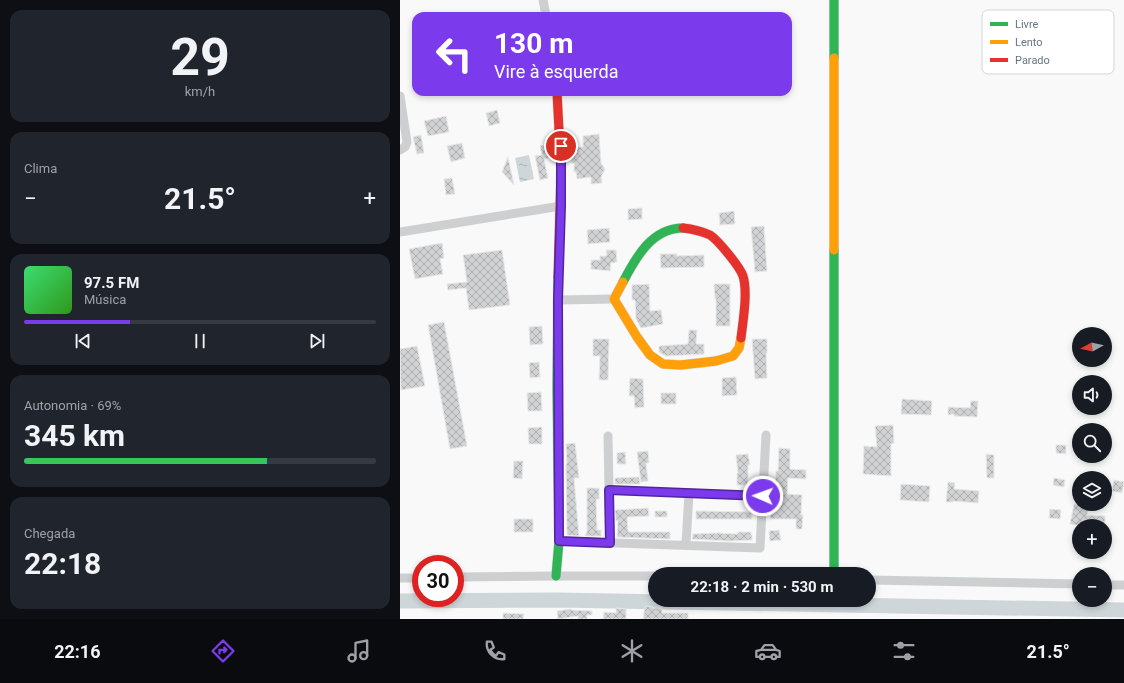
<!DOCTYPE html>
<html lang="pt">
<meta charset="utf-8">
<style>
body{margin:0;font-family:Roboto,sans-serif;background:#20242c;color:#f1f3f6;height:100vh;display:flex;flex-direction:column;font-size:15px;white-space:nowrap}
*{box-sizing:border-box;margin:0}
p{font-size:13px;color:#9ea1a6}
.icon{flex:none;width:22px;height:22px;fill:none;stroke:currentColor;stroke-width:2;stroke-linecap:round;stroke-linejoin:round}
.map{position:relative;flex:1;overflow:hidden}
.panel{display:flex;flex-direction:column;gap:10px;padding:10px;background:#0d0f14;width:400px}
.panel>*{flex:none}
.banner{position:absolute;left:12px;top:12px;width:380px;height:84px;border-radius:12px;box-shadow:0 2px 6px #0003;background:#7c3aed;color:#fff;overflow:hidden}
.needle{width:26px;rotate:262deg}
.fabs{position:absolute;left:672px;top:327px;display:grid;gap:8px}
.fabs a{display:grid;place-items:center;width:40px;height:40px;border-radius:50%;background:#171b24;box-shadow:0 2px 6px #0003;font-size:20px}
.speed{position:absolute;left:12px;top:555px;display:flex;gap:8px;font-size:20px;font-weight:700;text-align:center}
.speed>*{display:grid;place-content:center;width:52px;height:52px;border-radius:50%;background:#171b24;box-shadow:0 2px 6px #0003;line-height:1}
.speed .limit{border:6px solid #d22;background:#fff;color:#111}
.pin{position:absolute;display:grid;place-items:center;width:34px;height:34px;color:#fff;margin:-17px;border:2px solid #fff;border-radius:50%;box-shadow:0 1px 4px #0007}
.me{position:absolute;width:44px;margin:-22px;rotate:272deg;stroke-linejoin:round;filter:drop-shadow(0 0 3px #0008)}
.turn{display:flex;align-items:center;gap:14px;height:84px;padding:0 16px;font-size:18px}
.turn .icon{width:52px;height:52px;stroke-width:2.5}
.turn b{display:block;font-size:28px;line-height:34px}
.big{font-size:30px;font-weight:700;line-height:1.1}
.panel .tile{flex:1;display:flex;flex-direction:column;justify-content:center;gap:6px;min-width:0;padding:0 14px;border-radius:12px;background:#20242c}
.panel .dial{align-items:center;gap:0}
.dial b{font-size:52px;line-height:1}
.song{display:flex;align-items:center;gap:12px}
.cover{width:48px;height:48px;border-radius:6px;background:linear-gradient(135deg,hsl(140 70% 55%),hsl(110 70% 35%))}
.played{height:4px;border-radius:2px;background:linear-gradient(90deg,#7c3aed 30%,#363941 30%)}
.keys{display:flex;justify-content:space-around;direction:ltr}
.heat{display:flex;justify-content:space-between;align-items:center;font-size:22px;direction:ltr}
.charge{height:6px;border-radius:3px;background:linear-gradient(90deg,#34c759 69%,#363941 0)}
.trip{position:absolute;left:248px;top:567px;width:228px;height:40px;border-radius:20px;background:#171b24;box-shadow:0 2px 6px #0003;font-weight:700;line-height:40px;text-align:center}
.dock{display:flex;height:64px;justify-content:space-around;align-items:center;background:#090b0e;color:#9ea1a6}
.dock .icon{width:28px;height:28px}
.dock .on{color:#7c3aed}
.dock b{font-size:18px;color:#f1f3f6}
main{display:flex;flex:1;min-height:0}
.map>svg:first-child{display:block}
.water{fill:url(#water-ripples)}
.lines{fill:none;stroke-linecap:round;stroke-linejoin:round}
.river{stroke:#ced6d9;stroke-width:15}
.building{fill:url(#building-cross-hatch);stroke:#e8e8e8}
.fast-casing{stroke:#d5d6d7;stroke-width:10}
.slow-casing{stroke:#d5d6d7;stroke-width:10}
.jam-casing{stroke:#d5d6d7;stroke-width:10}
.street{stroke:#cecfd0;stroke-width:9}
.fast{stroke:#30b455;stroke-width:9}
.slow{stroke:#ff9f0a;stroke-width:9}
.jam{stroke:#e5322d;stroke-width:9}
.route-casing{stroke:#51269a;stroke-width:10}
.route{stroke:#7c3aed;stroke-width:7}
.key{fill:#fff;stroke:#d1d6da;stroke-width:1}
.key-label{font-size:11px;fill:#657683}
</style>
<main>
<section class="panel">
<div class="tile dial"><b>29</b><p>km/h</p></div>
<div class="tile"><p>Clima</p>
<div class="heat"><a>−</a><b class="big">21.5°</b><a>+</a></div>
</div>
<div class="tile">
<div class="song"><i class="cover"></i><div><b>97.5 FM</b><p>Música</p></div></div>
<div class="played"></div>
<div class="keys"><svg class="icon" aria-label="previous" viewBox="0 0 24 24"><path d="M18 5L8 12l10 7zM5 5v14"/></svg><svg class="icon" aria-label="pause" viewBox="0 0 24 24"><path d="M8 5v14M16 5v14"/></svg><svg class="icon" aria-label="next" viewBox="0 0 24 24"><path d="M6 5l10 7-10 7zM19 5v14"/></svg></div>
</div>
<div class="tile"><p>Autonomia · 69%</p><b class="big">345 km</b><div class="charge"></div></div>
<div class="tile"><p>Chegada</p><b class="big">22:18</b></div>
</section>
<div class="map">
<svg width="724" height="619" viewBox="0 0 724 619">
<defs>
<pattern id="water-ripples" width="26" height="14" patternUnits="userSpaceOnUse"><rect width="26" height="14" fill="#ced6d9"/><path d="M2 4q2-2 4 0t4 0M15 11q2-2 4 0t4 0" fill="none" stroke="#abb2b5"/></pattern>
<pattern id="building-cross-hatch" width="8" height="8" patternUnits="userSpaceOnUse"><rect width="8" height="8" fill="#d0d2d3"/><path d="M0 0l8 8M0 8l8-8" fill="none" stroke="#acafb1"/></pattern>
</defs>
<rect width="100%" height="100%" fill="#f9f9f9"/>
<!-- water -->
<path class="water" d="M 129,155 L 134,179 L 120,182 L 115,158 Z"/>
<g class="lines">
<!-- river -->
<path class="river" d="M 0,601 L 157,600 L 724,610"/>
</g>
<!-- building -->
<path class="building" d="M 97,110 L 100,123 L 89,126 L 86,113 Z
M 46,116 L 49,132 L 28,136 L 24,121 Z
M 199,134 L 201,163 L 205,169 L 201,177 L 202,183 L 191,184 L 191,177 L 177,179 L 176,172 L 174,172 L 174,163 L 171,163 L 172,147 L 183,147 L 183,136 Z
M 21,135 L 24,153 L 17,154 L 13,137 Z
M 62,143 L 65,158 L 51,162 L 47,146 Z
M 146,145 L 149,158 L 144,159 L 148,178 L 140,180 L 135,156 L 142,155 L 140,146 Z
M 108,157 L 114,185 L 102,172 Z
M 52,178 L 55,194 L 46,195 L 44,179 Z
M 242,208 L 242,219 L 228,220 L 228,209 Z
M 334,211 L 335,224 L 320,225 L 319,213 Z
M 364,226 L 367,271 L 355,272 L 351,227 Z
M 209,228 L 210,242 L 188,244 L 187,230 Z
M 42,243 L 44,258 L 40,259 L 43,274 L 15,279 L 9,249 Z
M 102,250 L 110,305 L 69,310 L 66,288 L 48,290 L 47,284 L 67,282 L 63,255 Z
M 206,250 L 216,250 L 217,262 L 211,263 L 210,271 L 191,269 L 191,260 L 200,260 L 200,256 L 207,256 Z
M 260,254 L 277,254 L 277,256 L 304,255 L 304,267 L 261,268 Z
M 249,284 L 250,311 L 261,310 L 263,324 L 241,328 L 236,319 L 235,300 L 232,300 L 232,285 Z
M 314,284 L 330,284 L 330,326 L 316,326 L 316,299 L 315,299 Z
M 44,322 L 67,446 L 50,449 L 28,325 Z
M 142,326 L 143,344 L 130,345 L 129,327 Z
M 289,330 L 297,330 L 296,344 L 304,344 L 304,354 L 266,356 L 259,352 L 259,346 L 288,344 Z
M 193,339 L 209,339 L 208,380 L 199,380 L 200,356 L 193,356 Z
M 352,339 L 367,339 L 367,353 L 366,353 L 367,378 L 355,379 Z
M 17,346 L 25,386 L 1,390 L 0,349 Z
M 139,362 L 140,377 L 130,378 L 129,363 Z
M 336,377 L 337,395 L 322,396 L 322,378 Z
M 230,378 L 243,379 L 244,407 L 235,408 L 234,396 L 229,396 Z
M 141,392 L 142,411 L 128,411 L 127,393 Z
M 261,393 L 276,393 L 276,404 L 261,404 Z
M 502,399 L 532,401 L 531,415 L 501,414 Z
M 571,401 L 578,401 L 577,417 L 554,416 L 554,414 L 548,415 L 548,407 L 570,408 Z
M 493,425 L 494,443 L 491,444 L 491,476 L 463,474 L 464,446 L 477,447 L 475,426 Z
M 142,427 L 142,444 L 129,444 L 128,428 Z
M 175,443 L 179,478 L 174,478 L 179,536 L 167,535 L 166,464 L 167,464 L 166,444 Z
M 656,445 L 666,445 L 666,454 L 656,453 Z
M 379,448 L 390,449 L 390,469 L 406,470 L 406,479 L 388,478 L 387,494 L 402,495 L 401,515 L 403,515 L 402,529 L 396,529 L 396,519 L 370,519 L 371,512 L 373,512 L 376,471 L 378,471 Z
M 248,451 L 249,463 L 246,463 L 248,481 L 241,482 L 237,452 Z
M 225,452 L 226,464 L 217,464 L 217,453 Z
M 348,454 L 350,465 L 348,465 L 348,485 L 337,485 L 337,473 L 338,473 L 336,455 Z
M 586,454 L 594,455 L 594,478 L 587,478 Z
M 114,461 L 123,461 L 122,479 L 113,478 Z
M 239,477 L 240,484 L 215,484 L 215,478 Z
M 654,478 L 665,480 L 664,487 L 653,485 Z
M 714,480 L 724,482 L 722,493 L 712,491 Z
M 548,482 L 555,483 L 554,489 L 579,491 L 578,503 L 553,501 L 553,502 L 546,502 Z
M 501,484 L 530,486 L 529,502 L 500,500 Z
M 187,488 L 199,488 L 199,499 L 196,499 L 197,530 L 201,530 L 201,536 L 185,536 L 186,533 L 187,533 Z
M 674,504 L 689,504 L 687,515 L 705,516 L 705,522 L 685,521 L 684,526 L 670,524 Z
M 248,508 L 249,516 L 227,517 L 228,532 L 270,532 L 270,539 L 217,537 L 218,520 L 216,521 L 215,510 Z
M 650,509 L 661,510 L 660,519 L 649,518 Z
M 255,511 L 267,511 L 267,517 L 255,517 Z
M 296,511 L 352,512 L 352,519 L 296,519 Z
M 114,519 L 133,519 L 133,532 L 114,532 Z
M 379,530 L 381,540 L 370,541 L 369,531 Z
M 338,532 L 351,532 L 351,535 L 352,535 L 352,540 L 329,541 L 292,539 L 293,534 L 318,533 L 338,534 Z
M 245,606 L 253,607 L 253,608 L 262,608 L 262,613 L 288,613 L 288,619 L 243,619 Z
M 216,608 L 226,609 L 226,619 L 203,619 L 204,612 L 216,613 Z
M 171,609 L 171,610 L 192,611 L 192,615 L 187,615 L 187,619 L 178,619 L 178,616 L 158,619 L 157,611 Z
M 103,613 L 124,614 L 123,619 L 103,619 Z"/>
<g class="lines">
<!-- fast casing -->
<g class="fast-casing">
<path id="fast" d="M 434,0 L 434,58
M 434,250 L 434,574
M 223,282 C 236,257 252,228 283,228
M 156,576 L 159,541 L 157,389 L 158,277"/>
</g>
<!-- slow casing -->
<g class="slow-casing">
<path id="slow" d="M 434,58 L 434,250
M 223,282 L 214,299 L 237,337 L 250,355 L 263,364 L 281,365 L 316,361 L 333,356 L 339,348 L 341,338"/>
</g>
<!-- jam casing -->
<g class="jam-casing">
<path id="jam" d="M 157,92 L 161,169 L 158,277
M 283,228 C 292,229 301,231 310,235 C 318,240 340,267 343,276 C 348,292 343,321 341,338"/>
</g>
<!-- street -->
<path class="street" d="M 143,0 L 146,16
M 0,96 L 7,142 L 5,147 L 0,150
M 0,232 L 161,206
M 158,300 L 214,299
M 208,436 L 210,543
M 209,490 L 363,496
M 159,541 L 360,548 L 366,435
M 286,544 L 289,493
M 55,577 L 156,576 L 255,576
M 0,578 L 21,578
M 469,580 L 679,584
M 705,585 L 724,585"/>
<!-- fast -->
<use href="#fast" class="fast"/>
<!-- slow -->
<use href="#slow" class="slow"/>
<!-- jam -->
<use href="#jam" class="jam"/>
</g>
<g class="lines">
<!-- route casing -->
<g class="route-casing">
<path id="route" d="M 161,146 L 161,206 L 158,300 L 159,541 L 210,543 L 209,490 L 363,496"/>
</g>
<!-- route -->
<use href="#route" class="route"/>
</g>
<!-- legend -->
<rect x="582" y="10" width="132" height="64" rx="6" class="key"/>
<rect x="590" y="22" width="18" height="4" fill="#30b455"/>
<rect x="590" y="40" width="18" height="4" fill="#ff9f0a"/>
<rect x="590" y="58" width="18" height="4" fill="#e5322d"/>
<g class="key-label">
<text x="615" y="28">Livre</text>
<text x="615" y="46">Lento</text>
<text x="615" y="64">Parado</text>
</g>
</svg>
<div class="fabs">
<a><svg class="needle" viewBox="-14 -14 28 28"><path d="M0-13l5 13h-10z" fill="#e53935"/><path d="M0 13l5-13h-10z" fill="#9ea1a6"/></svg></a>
<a><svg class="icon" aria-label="sound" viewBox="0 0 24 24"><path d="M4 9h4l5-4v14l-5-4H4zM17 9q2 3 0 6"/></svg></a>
<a><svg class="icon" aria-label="search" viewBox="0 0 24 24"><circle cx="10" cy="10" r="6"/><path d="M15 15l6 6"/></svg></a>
<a><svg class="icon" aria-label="layers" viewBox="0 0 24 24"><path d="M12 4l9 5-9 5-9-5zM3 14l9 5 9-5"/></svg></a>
<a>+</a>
<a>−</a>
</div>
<div class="speed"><div class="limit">30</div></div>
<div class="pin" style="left:161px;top:146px;background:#d93025"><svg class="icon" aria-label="arrive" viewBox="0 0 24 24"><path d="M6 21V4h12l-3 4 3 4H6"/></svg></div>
<svg class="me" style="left:363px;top:496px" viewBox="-20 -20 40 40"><circle r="17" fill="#7c3aed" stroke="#fff" stroke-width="3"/><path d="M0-11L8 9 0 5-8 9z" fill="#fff"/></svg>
<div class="trip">22:18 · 2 min · 530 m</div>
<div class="banner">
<div class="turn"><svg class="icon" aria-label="left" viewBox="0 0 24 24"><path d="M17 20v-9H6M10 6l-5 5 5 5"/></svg><div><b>130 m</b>Vire à esquerda</div></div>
</div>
</div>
</main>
<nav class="dock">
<b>22:16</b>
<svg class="icon on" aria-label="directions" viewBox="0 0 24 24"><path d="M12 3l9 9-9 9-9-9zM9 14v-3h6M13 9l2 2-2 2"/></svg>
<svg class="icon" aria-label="music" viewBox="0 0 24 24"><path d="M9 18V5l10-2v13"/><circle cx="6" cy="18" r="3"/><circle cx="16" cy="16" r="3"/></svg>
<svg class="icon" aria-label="phone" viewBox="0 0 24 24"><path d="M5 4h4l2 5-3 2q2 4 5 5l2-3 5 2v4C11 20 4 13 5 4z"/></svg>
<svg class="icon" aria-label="climate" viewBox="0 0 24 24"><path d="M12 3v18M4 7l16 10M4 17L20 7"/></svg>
<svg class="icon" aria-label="car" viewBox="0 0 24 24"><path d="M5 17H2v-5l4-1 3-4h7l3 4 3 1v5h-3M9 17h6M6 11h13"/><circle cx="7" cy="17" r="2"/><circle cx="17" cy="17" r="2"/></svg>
<svg class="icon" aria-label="filters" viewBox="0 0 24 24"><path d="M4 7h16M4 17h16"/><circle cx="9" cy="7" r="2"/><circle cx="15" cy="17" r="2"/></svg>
<b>21.5°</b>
</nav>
